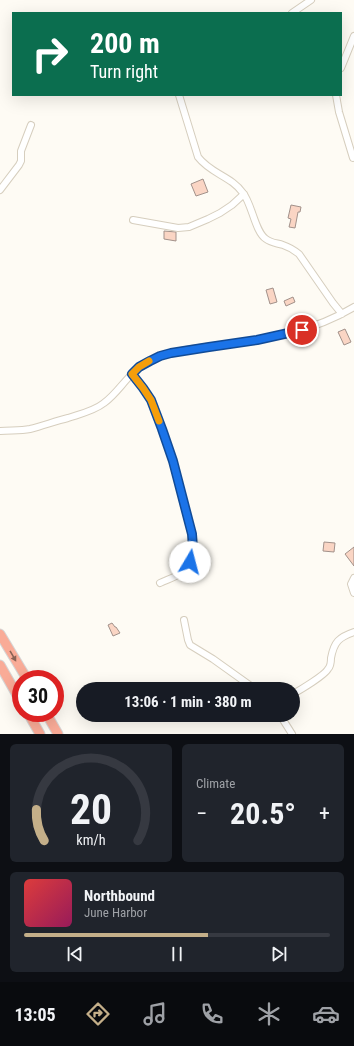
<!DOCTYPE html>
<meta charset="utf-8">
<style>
body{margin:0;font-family:"Roboto Condensed",sans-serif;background:#20242c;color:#f1f3f6;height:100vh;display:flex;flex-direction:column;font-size:15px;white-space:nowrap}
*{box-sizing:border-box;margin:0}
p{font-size:13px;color:#9ea1a6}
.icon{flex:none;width:22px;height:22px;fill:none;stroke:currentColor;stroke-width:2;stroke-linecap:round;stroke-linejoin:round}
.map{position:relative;height:734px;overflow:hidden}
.sheet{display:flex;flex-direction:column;gap:10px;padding:10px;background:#0d0f14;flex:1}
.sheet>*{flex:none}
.banner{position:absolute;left:12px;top:12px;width:330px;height:84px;border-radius:0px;box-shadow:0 4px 16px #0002;background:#0b6e4f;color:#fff;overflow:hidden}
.speed{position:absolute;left:12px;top:670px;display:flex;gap:8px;font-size:20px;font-weight:700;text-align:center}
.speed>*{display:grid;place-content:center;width:52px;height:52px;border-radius:50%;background:#171b24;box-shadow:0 4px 16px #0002;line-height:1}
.speed .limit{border:6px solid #d22;background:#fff;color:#111}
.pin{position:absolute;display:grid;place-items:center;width:34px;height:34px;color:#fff;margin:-17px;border:2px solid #fff;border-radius:50%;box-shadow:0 1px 4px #0007}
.me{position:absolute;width:44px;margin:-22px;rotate:8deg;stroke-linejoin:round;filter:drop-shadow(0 0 3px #0008)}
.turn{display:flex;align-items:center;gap:14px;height:84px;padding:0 12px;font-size:18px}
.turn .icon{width:52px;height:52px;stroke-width:2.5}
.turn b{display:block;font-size:28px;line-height:34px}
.big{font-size:30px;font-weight:700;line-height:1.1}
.sheet .card{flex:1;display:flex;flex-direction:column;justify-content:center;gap:6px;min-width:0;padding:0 14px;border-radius:6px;background:#20242c}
.sheet .dial{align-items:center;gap:0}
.dial svg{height:104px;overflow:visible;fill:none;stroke:#363941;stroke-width:7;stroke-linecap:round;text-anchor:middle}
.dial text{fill:#f1f3f6;stroke:none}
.song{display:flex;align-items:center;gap:12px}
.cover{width:48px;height:48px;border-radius:6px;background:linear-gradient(135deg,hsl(0 70% 55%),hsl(330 70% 35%))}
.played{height:4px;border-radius:2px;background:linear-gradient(90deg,#c4af89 60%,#363941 60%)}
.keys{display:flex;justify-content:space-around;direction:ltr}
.heat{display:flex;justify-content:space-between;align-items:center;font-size:22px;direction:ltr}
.sheet .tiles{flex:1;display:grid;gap:10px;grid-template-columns:1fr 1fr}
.card:last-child{grid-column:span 2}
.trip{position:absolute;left:76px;top:682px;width:224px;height:40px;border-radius:20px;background:#171b24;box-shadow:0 4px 16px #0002;font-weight:700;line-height:40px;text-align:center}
.tab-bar{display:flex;height:64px;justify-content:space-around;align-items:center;background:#090b0e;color:#9ea1a6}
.tab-bar .icon{width:28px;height:28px}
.tab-bar .on{color:#c4af89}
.tab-bar b{font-size:18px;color:#f1f3f6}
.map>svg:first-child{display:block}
.building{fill:#fad5c4;stroke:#a2918a}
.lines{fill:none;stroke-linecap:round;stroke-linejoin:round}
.minor-casing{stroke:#d6cebe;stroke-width:8}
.highway-casing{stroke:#d6d5d5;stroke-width:11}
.minor{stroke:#fff;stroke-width:6}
.highway{stroke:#f9ab97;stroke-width:9}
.oneway{fill:#8a6255}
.route-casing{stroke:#114b97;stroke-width:10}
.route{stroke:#1a73e8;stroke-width:7}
.slow{stroke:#f59e0b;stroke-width:7}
</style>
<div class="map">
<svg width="354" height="734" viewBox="0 0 354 734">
<rect width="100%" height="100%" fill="#fefbf4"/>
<!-- building -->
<path class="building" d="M 203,179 L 208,192 L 196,196 L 191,184 Z
M 291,205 L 301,207 L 300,212 L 298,212 L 295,228 L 289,227 L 291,219 L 288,218 Z
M 164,231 L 176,232 L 176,241 L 164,239 Z
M 273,288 L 277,302 L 270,304 L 266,290 Z
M 293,297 L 295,302 L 286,306 L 284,301 Z
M 345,329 L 351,342 L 344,345 L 338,332 Z
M 324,542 L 335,543 L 334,552 L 323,551 Z
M 354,547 L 354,566 L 345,554 Z
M 112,623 L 115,627 L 116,627 L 120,633 L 113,636 L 108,625 Z"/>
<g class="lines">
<!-- minor casing -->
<g class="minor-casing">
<path id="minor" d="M 292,13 L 311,0
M 341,68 L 354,36
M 179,95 L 198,157 C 211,174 231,176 243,193 C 252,204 255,232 266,239 C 271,243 277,243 283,245 C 289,247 294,250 299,254 L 333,303 L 342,314
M 336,95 L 339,112 L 353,158
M 0,190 L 19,165 L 21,161 L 21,151 L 31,125
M 133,220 L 178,228 L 189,227 L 208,219 L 220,213 L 232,205 L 244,194
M 132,374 C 139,383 146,391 151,401 C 167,436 176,473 185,509 C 188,522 194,536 193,548 C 193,553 191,559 189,563 C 185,575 170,578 160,583
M 0,431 C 10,430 20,431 30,429 C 43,426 55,421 68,418 C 80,414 94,411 104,403 C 115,395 122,384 131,375 C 139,367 149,361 159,357 C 176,350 203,347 221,345 C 268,339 313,332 354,307
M 354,578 L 351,584 L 354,593
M 184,620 L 188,640 L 190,645 L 213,659 L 255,689
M 293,694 C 300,690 325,675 328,669 C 331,666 331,662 331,658 C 334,642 339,637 354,632
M 280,715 L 292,734"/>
</g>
<!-- highway casing -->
<g class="highway-casing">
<path id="highway" d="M 0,634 L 27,679
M 0,665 L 21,702
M 28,713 L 40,734
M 46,713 L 58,734"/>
</g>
<!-- minor -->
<use href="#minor" class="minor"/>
<!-- highway -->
<use href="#highway" class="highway"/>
</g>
<!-- one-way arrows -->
<defs><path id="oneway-solid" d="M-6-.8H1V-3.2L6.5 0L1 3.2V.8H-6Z"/></defs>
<use class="oneway" href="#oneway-solid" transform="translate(13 656) rotate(60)"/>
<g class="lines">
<!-- route casing -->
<g class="route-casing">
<path id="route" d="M 190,562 L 193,548 L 192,534 L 173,461 L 162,429 L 151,400 L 143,388 L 132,374 L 139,367 L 150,361 L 160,356 L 171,353 L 209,347 L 257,340 L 302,330"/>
</g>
<!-- route -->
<use href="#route" class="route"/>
<!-- slow -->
<path class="slow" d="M 149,361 L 139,367 L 132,374 L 143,388 L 151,400 L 159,421"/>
</g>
</svg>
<div class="speed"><div class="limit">30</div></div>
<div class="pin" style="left:302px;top:330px;background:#d93025"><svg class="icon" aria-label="arrive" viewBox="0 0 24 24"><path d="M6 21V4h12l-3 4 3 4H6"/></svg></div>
<svg class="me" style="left:190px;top:562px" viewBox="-20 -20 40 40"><circle r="19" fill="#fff"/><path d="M0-13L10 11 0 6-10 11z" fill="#1a73e8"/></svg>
<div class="trip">13:06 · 1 min · 380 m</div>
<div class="banner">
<div class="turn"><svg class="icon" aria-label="right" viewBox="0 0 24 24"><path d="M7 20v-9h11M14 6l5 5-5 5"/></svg><div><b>200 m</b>Turn right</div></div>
</div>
</div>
<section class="sheet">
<div class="tiles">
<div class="card dial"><svg viewBox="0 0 100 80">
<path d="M14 69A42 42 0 1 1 86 69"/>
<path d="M14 69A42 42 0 0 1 8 45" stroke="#c4af89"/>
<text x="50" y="56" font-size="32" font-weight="700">20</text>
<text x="50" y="72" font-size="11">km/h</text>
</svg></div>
<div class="card"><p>Climate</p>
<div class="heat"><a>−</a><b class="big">20.5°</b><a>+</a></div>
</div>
<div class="card">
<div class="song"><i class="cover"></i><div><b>Northbound</b><p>June Harbor</p></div></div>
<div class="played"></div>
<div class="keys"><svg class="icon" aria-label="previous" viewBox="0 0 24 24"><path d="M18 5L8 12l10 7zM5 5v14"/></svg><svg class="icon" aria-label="pause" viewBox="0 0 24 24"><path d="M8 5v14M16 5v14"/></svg><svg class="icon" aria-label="next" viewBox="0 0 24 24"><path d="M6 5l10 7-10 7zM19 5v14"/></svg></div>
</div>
</div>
</section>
<nav class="tab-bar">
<b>13:05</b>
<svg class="icon on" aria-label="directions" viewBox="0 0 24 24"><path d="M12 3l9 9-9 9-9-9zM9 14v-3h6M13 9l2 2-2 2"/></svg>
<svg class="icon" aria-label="music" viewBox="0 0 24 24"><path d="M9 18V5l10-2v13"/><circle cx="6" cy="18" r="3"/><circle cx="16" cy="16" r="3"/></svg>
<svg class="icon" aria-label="phone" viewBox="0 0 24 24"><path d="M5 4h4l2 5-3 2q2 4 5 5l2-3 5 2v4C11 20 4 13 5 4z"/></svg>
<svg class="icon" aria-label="climate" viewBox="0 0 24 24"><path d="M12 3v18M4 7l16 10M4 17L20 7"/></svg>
<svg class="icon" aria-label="car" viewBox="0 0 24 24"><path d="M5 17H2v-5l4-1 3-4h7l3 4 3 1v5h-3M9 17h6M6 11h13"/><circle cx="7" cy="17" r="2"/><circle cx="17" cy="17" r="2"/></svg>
</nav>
